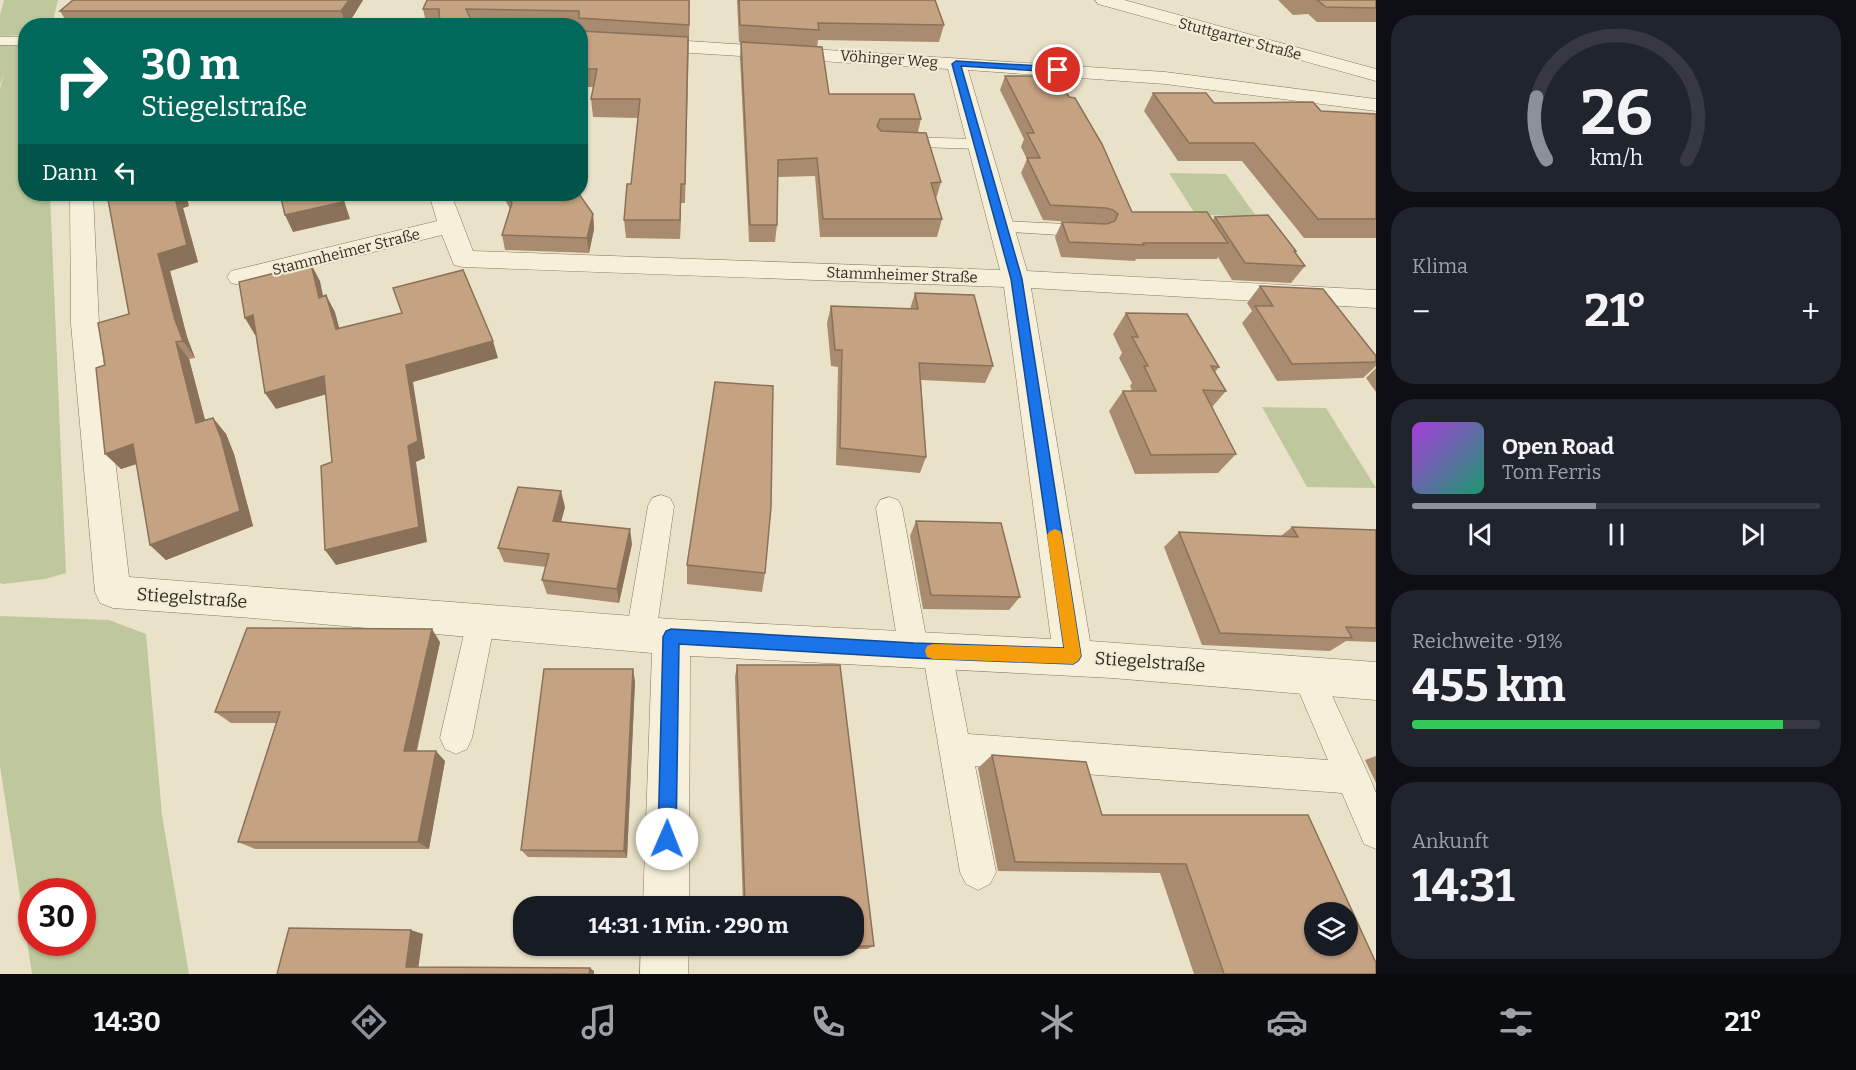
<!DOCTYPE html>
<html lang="de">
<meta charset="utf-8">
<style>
body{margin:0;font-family:Bitter,serif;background:#20242c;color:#f1f3f6;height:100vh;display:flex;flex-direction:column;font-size:22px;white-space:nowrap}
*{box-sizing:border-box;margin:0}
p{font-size:20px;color:#9ea1a6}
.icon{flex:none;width:33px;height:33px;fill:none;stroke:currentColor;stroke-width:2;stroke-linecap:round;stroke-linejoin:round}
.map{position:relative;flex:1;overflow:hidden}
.panel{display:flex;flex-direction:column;gap:15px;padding:15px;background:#0d0f14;width:480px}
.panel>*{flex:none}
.banner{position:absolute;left:18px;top:18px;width:570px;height:183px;border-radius:24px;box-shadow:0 2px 4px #0004;background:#00695c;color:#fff;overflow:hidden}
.fabs{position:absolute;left:1304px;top:902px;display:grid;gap:12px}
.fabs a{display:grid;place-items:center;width:54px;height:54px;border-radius:50%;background:#171b24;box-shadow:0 2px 4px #0004;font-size:30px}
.speed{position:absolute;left:18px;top:878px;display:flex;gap:12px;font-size:30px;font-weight:700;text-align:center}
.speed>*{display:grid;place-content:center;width:78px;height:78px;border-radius:50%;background:#171b24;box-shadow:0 2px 4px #0004;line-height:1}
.speed .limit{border:9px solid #d22;background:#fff;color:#111}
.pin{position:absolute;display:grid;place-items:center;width:51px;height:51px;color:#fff;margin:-26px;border:3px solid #fff;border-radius:50%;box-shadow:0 2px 6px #0007}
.me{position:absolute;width:66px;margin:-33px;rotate:1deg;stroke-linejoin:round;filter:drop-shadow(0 0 4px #0008)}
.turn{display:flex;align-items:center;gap:21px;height:126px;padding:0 24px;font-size:27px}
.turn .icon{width:78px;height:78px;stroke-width:2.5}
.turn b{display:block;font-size:42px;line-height:51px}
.then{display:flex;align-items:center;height:57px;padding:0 24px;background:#0003;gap:12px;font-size:22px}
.big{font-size:45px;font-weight:700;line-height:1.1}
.panel .tile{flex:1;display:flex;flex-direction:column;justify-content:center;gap:9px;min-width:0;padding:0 21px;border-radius:24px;background:#20242c}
.panel .dial{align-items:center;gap:0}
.dial svg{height:156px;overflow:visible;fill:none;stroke:#363941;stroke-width:7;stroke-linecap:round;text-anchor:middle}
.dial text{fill:#f1f3f6;stroke:none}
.song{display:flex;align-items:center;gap:18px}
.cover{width:72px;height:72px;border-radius:9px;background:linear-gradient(135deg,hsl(280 70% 55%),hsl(160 70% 35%))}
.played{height:6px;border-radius:3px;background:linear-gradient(90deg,#8c9099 45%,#363941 45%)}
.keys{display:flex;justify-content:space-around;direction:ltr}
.heat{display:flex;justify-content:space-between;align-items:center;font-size:33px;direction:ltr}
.charge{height:9px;border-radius:4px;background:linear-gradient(90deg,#34c759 91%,#363941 0)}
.trip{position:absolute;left:513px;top:896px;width:351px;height:60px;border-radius:24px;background:#171b24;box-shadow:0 2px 4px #0004;font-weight:700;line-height:60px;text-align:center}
.dock{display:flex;height:96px;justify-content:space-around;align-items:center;background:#090b0e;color:#9ea1a6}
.dock .icon{width:42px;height:42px}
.dock .active{color:#8c9099}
.dock b{font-size:27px;color:#f1f3f6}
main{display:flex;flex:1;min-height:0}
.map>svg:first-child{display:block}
.green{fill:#bfc79c;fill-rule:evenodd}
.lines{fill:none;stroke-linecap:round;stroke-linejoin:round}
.service-casing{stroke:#84755f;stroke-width:1}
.minor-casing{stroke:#84755f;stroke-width:1}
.tertiary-casing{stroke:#84755f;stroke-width:1}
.service{fill:#f6efda;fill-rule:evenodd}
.minor{fill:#f6efda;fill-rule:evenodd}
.tertiary{fill:#f6efda;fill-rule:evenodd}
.wall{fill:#a98b6f}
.shaded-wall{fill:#8a715a}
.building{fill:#c5a281;stroke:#8a715a;stroke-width:1.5;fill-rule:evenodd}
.route{fill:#1a73e8;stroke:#114b97;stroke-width:1.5}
.slow{fill:#f59e0b}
.labels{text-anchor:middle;stroke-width:4.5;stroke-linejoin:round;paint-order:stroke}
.far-street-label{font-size:15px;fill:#362d21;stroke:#f2ecd7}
.street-label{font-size:18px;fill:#362d21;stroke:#f2ecd7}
</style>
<main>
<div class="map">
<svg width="1376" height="974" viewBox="0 0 1376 974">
<rect width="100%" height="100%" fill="#eae2c8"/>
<!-- green -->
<path class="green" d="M 4,0 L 58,0 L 52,25 L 26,26 L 25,35 L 0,36 L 0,15 Z
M 0,45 L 25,46 L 26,194 L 50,194 L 66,573 L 45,579 L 3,584 L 0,583 L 0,89 L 4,71 L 0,85 Z
M 1169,173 L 1226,174 L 1256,216 L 1196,215 Z
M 1262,407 L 1326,408 L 1376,488 L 1307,487 Z
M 0,616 L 109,620 L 146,634 L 162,815 L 189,974 L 32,974 L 0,766 ZM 32,891 L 82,891 L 82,942 L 32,942 Z"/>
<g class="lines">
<!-- service casing -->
<g class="service-casing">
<path id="service" d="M 0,37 L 26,37 L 26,45 L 0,45 Z
M 896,137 L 979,139 L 985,140 L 988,144 L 985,148 L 979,149 L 890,146 L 888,142 L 890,138 Z
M 1001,221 L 1091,225 L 1098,227 L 1101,231 L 1098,235 L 1091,237 L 994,231 L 991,227 L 994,223 Z
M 661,495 L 670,498 L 674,506 L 656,634 L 651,644 L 641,647 L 631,644 L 626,634 L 648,506 L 652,498 Z
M 889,497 L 898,500 L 902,508 L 927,642 L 937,638 L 947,642 L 952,652 L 968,734 L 1328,760 L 1291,673 L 1295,663 L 1306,659 L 1317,663 L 1370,778 L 1376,793 L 1376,849 L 1364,844 L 1342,793 L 975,766 L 996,872 L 990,884 L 978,890 L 966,884 L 960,872 L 924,661 L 914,665 L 904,661 L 899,651 L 876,508 L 880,500 Z
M 481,608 L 491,612 L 495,621 L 472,738 L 467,749 L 456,754 L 445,749 L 440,738 L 467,621 L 471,612 Z"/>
</g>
<!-- minor casing -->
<g class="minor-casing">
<path id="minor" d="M 580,34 L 1165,72 L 1376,99 L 1376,111 L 1165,84 L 968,70 L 1027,271 L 1376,290 L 1376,308 L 1031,288 L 1090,641 L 1376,662 L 1376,700 L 1112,678 L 690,656 L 689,906 L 643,906 L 652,653 L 252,618 L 113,608 L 100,603 L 95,592 L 71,324 L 70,194 L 93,194 L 99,324 L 129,577 L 671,619 L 1051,639 L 1004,287 L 463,267 L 454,265 L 442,235 L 240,285 L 231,283 L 227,277 L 231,271 L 437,221 L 429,194 L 451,194 L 473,251 L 1000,270 L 948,69 L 580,46 Z
M 641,945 L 689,945 L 688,974 L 640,974 Z"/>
</g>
<!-- tertiary casing -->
<g class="tertiary-casing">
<path id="tertiary" d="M 1095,0 L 1124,0 L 1376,69 L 1376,81 L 1098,4 Z"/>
</g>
<!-- service -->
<use href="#service" class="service"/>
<!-- minor -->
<use href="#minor" class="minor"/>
<!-- tertiary -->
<use href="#tertiary" class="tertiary"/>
</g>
<!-- wall -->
<path class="wall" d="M 73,0 L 363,0 L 347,26 L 69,26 L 60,11 Z
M 690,0 L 685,203 L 681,203 L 680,239 L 626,238 L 624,220 L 631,184 L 638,118 L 593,117 L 591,99 L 594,87 L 580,87 L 580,26 L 579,24 L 426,22 L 423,9 Z
M 737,0 L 935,0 L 944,25 L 939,42 L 818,40 L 817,47 L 829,94 L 921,119 L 918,132 L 941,182 L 936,199 L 942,219 L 937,237 L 820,237 L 815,176 L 778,177 L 777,225 L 775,242 L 749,242 L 740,58 L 741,42 L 739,42 Z
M 1278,0 L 1376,0 L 1376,22 L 1317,22 L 1308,14 L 1293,15 Z
M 1005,76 L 1132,212 L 1213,220 L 1215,217 L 1296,251 L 1295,253 L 1305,266 L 1291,283 L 1232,280 L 1218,257 L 1217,259 L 1136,259 L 1135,261 L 1061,257 L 1055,237 L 1062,222 L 1101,224 L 1043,220 L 1021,173 L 1027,159 L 1021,147 L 1024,139 L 1000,90 Z
M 1153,93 L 1214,103 L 1321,111 L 1376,114 L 1376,238 L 1304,238 L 1242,161 L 1178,161 L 1144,111 Z
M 107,194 L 189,206 L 183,208 L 198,262 L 170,271 L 187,337 L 195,358 L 189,359 L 205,420 L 213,418 L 226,434 L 234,454 L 253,526 L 166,560 L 150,545 L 137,464 L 121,469 L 105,365 L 129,314 Z
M 502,194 L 579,194 L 593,214 L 594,229 L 589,253 L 505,250 L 502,235 L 510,209 Z
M 1260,286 L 1376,362 L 1376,366 L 1363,378 L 1277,381 L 1242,323 L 1252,311 L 1247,303 Z
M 915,293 L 993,366 L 985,383 L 921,380 L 926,457 L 920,473 L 836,465 L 838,367 L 831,366 L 827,323 L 831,306 L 910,309 Z
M 1126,313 L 1219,367 L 1215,372 L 1226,391 L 1212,407 L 1236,454 L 1218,473 L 1135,474 L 1109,411 L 1123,391 L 1132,391 L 1130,386 L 1132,383 L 1119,358 L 1122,353 L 1113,334 Z
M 1376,368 L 1376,392 L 1366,378 Z
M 565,507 L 561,522 L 632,544 L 619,603 L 547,594 L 542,580 L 546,567 L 504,562 L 498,548 Z
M 916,521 L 1020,597 L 1009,610 L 923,609 L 910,536 Z
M 1292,527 L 1376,530 L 1376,642 L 1346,641 L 1330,651 L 1202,645 L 1164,547 L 1179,532 L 1281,536 Z
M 687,565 L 765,573 L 762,592 L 687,584 Z
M 440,642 L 417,751 L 445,761 L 429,849 L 255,849 L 238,842 L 276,723 L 231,723 L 215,712 Z
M 737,665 L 874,946 L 867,949 L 744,949 L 744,945 L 854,945 L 854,906 L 743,906 L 735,677 Z
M 635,681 L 627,858 L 528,857 L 521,850 Z
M 992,755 L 1102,815 L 1376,974 L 1194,974 L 1160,873 L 998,871 L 978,768 Z
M 1376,756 L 1376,783 L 1365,760 Z"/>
<!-- shaded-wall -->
<path class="shaded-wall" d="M 349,0 L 363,0 L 347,26 L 346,26 L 341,11 Z
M 681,184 L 681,203 L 680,239 L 680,220 Z
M 174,194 L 186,194 L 189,206 L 183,208 L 198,262 L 170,271 L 187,337 L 195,358 L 183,341 L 175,320 L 158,254 Z
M 340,194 L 342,194 L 350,219 L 293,232 L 285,215 Z
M 593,214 L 594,229 L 589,253 L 587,238 Z
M 311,264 L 320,281 L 327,315 L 319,298 Z
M 326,295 L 335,312 L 344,346 L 336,329 Z
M 253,315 L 264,333 L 255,335 L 245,318 Z
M 493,341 L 498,358 L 413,382 L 425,458 L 416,462 L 427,542 L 336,565 L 325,550 L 408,446 L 406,365 Z
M 176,342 L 189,359 L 210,439 L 196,423 Z
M 324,376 L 334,392 L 276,409 L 265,393 Z
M 213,418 L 226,434 L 234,454 L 253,526 L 166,560 L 150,545 Z
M 133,444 L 148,460 L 121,469 L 105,454 Z
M 561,491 L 565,507 L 557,536 L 553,521 Z
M 630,529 L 632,544 L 619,603 L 617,589 Z
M 432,629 L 440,642 L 414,761 L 404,751 Z
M 633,669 L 635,681 L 627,858 L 624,851 Z
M 436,751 L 445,761 L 429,849 L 418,842 Z
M 411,930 L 423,934 L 418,970 L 406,967 Z
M 590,968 L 594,971 L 594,974 L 589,974 Z"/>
<!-- building -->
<path class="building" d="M 73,0 L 349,0 L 341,11 L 60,11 Z
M 427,0 L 689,0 L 689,25 L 579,18 L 579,11 L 466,9 L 474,26 L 440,26 L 439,9 L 423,9 Z
M 739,0 L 935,0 L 944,25 L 818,23 L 819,30 L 740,25 Z
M 1317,0 L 1376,0 L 1376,8 L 1326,7 Z
M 580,31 L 688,37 L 685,184 L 681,184 L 680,220 L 624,220 L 627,184 L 631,184 L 640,99 L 591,99 L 597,69 L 580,69 Z
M 741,42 L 822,47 L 829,94 L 914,94 L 921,119 L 880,119 L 877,126 L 881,131 L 926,133 L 941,182 L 931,183 L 942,219 L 823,219 L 817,158 L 778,160 L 777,225 L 750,225 Z
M 1005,76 L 1056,76 L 1069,97 L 1075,98 L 1102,144 L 1132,212 L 1207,212 L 1228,243 L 1143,243 L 1144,245 L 1069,242 L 1062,222 L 1107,224 L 1115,221 L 1118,214 L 1113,210 L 1106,208 L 1050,205 L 1027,158 L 1040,158 L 1027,133 L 1034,133 Z
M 1153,93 L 1206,93 L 1214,103 L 1313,102 L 1321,111 L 1376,114 L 1376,219 L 1318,219 L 1254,143 L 1189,143 Z
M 107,194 L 174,194 L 187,245 L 158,254 L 175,320 L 183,341 L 176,342 L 196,423 L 213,418 L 221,438 L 240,511 L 150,545 L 133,444 L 105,454 L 96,368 L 105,365 L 98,323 L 129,314 Z
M 280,194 L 340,194 L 343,202 L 285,215 Z
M 506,194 L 579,194 L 593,214 L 587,238 L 502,235 L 512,203 Z
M 1268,215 L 1296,251 L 1294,251 L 1305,266 L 1245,263 L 1215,217 Z
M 311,264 L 319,298 L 326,295 L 336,329 L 402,313 L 393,288 L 463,270 L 493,341 L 406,365 L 418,441 L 408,446 L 419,527 L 325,550 L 321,466 L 332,462 L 324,376 L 265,393 L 253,315 L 245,318 L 239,282 Z
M 1260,286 L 1323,289 L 1376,356 L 1376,362 L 1292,364 L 1255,306 L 1273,306 Z
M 915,293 L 974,295 L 993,366 L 919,363 L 926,457 L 840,448 L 842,350 L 835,350 L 831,306 L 918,309 Z
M 1126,313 L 1187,314 L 1219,367 L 1211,366 L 1226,391 L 1203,390 L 1236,454 L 1151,455 L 1123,391 L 1156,391 L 1144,366 L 1148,366 L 1132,337 L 1138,337 Z
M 715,382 L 773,386 L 771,507 L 765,573 L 687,565 Z
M 518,487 L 561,491 L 553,521 L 630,529 L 617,589 L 542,580 L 549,554 L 498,548 Z
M 916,521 L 1001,523 L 1020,597 L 931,595 Z
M 1292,527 L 1376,530 L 1376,628 L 1346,627 L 1352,638 L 1220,633 L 1179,532 L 1298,537 Z
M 247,628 L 432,629 L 404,751 L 436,751 L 418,842 L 238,842 L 280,712 L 215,712 Z
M 737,665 L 840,665 L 874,946 L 746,946 L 746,945 L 854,945 L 854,906 L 745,906 Z
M 544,669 L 633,669 L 624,851 L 521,850 Z
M 992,755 L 1086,762 L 1102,815 L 1308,815 L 1376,963 L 1376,974 L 1224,974 L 1186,864 L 1015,862 ZM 1314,912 L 1347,912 L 1347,945 L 1314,945 Z
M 289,928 L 411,930 L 406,967 L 590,968 L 589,974 L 277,974 Z"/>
<!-- route -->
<path class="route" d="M 956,61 L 1058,67 L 1062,70 L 1058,72 L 961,66 L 1022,279 L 1081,656 L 1078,661 L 1073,664 L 914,658 L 679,644 L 676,839 L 674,845 L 667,848 L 661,845 L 658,839 L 663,637 L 666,631 L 671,629 L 914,643 L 1064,648 L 1011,279 L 952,64 Z"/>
<!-- slow -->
<path class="slow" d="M 1055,529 L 1060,531 L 1062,535 L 1081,656 L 1078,661 L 1073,664 L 933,659 L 927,657 L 925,651 L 927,646 L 933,644 L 1064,648 L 1047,535 L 1050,531 Z"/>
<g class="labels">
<!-- far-street labels -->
<g class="far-street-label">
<text transform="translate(1240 39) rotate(15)" y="5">Stuttgarter Straße</text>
<text transform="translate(889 59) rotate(4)" y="5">Vöhinger Weg</text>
<text transform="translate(346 252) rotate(-14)" y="5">Stammheimer Straße</text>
<text transform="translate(902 275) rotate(2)" y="5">Stammheimer Straße</text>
</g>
<!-- street labels -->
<g class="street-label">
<text transform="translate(192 598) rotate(4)" y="6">Stiegelstraße</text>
<text transform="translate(1150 662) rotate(4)" y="6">Stiegelstraße</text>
</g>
</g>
</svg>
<div class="fabs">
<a><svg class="icon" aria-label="layers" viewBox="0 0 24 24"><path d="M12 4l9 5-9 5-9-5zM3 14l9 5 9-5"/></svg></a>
</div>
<div class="speed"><div class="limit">30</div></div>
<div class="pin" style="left:1058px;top:70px;background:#d93025"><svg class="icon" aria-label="arrive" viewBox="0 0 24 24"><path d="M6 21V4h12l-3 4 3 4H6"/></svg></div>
<svg class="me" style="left:667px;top:839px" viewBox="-20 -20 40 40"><circle r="19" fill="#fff"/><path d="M0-13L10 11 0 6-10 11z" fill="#1a73e8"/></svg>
<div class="trip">14:31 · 1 Min. · 290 m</div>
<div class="banner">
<div class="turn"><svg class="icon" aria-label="right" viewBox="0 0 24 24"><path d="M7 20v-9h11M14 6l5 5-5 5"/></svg><div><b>30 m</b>Stiegelstraße</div></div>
<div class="then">Dann<svg class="icon" aria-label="left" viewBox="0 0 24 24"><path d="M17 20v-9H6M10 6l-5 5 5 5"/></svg></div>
</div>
</div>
<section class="panel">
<div class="tile dial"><svg viewBox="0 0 100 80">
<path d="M14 69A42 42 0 1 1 86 69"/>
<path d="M14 69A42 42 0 0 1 9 37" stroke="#8c9099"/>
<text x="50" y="56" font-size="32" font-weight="700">26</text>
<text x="50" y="72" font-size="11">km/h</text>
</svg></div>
<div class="tile"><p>Klima</p>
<div class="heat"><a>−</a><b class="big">21°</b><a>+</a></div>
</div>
<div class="tile">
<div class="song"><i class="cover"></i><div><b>Open Road</b><p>Tom Ferris</p></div></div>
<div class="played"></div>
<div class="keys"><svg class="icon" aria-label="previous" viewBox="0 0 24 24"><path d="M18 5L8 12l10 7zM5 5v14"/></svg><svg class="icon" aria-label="pause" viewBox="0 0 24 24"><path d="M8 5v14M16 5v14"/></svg><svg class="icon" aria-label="next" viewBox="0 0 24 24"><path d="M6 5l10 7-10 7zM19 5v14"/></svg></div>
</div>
<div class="tile"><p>Reichweite · 91%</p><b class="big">455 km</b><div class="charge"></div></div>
<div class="tile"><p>Ankunft</p><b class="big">14:31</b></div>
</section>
</main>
<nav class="dock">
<b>14:30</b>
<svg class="icon active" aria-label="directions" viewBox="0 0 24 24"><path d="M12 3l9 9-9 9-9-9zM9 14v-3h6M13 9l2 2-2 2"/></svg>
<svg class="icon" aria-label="music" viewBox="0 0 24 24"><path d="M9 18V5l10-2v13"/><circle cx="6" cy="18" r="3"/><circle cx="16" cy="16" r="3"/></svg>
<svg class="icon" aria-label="phone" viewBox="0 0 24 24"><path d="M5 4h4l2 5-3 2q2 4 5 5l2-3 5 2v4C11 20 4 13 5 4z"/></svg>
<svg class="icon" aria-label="climate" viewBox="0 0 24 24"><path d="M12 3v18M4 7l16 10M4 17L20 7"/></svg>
<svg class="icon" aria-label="car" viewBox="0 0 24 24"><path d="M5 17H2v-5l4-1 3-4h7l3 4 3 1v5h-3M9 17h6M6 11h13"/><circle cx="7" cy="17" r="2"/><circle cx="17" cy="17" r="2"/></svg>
<svg class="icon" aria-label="filters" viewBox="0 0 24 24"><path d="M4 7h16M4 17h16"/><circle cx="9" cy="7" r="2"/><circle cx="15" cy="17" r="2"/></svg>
<b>21°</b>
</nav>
